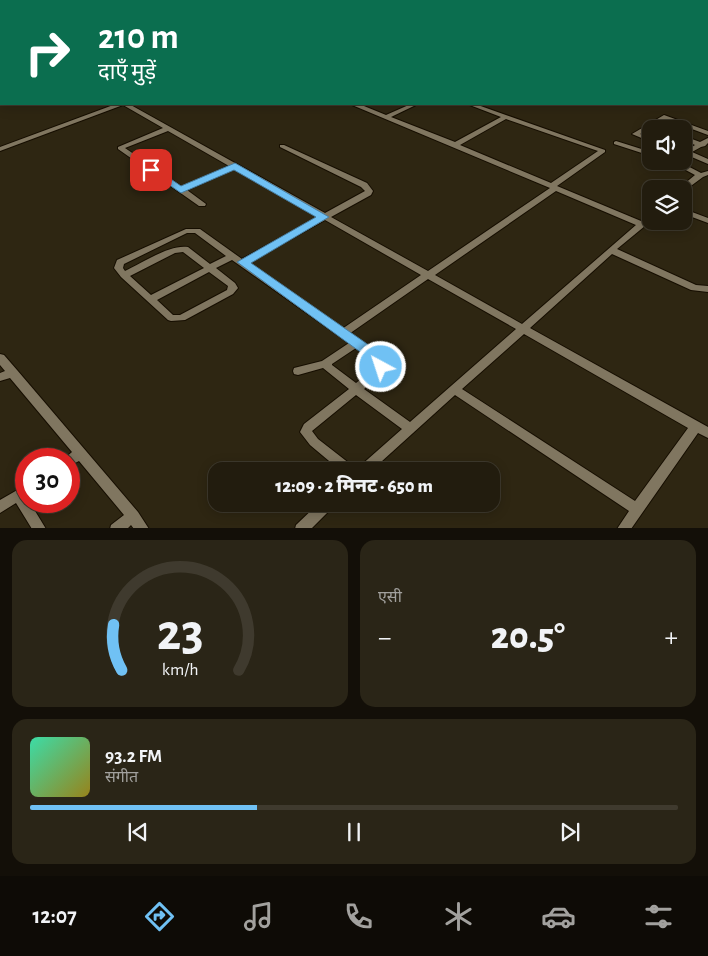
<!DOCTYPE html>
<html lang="hi">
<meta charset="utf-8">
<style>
body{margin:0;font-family:"Alegreya Sans","Noto Sans Devanagari",sans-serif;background:#2a2517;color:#f1f3f6;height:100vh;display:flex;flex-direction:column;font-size:19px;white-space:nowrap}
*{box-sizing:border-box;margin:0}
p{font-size:16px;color:#a2a19e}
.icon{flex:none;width:28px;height:28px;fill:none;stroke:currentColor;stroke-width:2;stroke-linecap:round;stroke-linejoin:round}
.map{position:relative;height:528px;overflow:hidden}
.drawer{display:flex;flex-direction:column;gap:12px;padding:12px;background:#130f08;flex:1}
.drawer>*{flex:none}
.hud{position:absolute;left:0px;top:0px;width:709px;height:105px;box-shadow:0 2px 12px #0003,0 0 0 1px #3f3a2e;background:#0b6e4f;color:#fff;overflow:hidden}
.buttons{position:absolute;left:642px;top:120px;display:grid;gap:10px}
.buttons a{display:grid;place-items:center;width:50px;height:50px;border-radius:10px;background:#221c0e;box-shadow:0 2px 12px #0003,0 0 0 1px #3f3a2e;font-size:25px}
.speed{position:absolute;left:15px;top:448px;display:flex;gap:10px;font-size:25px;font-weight:700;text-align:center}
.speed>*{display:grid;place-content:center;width:65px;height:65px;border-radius:50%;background:#221c0e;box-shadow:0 2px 12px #0003,0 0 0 1px #3f3a2e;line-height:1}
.speed .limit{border:8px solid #d22;background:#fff;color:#111}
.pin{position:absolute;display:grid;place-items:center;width:42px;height:42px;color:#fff;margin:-21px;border-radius:10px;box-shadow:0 2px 8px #0006}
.me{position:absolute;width:55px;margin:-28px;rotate:320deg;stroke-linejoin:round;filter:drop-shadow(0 0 4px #0008)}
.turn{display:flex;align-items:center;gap:18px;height:105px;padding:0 15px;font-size:22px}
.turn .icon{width:65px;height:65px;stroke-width:2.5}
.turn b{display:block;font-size:35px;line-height:42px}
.big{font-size:38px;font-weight:800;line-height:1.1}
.drawer .tile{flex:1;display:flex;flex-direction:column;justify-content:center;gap:8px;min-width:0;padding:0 18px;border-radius:15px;background:#2a2517}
.drawer .dial{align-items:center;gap:0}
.dial svg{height:130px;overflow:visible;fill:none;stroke:#3f3a2e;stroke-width:7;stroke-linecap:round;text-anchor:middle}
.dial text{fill:#f1f3f6;stroke:none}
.song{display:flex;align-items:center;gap:15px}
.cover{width:60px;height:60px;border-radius:8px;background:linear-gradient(135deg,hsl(160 70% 55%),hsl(50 70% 35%))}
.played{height:5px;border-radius:2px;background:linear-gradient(90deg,#70c1f4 35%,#3f3a2e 35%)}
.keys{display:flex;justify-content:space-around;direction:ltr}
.heat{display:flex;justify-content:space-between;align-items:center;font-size:28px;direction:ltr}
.drawer .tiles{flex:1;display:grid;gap:12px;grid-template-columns:1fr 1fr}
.tile:last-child{grid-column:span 2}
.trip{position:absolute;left:208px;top:462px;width:292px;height:50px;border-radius:15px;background:#221c0e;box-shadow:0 2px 12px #0003,0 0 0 1px #3f3a2e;font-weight:800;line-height:50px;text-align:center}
.dock{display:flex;height:80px;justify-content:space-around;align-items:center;background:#0e0b06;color:#a2a19e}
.dock .icon{width:35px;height:35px}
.dock .current{color:#70c1f4}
.dock b{font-size:22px;color:#f1f3f6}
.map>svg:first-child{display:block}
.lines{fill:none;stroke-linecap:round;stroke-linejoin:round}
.minor-casing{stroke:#160e00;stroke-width:2}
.minor{fill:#807660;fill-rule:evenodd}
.route{fill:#70c1f4;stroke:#497d9f}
</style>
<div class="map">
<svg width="708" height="529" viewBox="0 0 708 529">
<rect width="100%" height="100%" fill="#2e2612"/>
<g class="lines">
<!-- minor casing -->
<g class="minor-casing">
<path id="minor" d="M 0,0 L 5,0 L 6,1 L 1,2 Z
M 0,8 L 1,8 L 1,10 L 0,10 Z
M 0,17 L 1,17 L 1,19 L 0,19 Z
M 0,27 L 1,27 L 1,29 L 0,29 Z
M 0,38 L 1,38 L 1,40 L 0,40 Z
M 0,52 L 1,52 L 1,56 L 0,56 Z
M 0,69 L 1,69 L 1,73 L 0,73 Z
M 116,104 L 129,104 L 325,213 L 365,191 L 361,187 L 280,147 L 280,145 L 284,145 L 367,183 L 373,191 L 371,195 L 331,217 L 428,271 L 550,188 L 352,105 L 351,104 L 359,104 L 386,115 L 411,104 L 418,104 L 391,117 L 455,142 L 501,117 L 467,104 L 475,104 L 605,150 L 605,152 L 557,186 L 641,221 L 648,215 L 651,215 L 651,221 L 617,249 L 696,285 L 708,286 L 708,292 L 691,290 L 612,254 L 530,328 L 708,427 L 708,438 L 698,433 L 631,529 L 617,529 L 629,511 L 455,395 L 371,471 L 357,471 L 359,467 L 402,429 L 356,395 L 312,431 L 318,439 L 354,467 L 356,471 L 341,471 L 310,445 L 300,432 L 304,424 L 349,389 L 323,368 L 298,375 L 294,374 L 293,371 L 294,368 L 322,361 L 349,343 L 232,260 L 216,268 L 235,283 L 238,288 L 233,294 L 185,320 L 171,321 L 168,320 L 121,277 L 114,268 L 117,260 L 186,229 L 200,229 L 242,259 L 319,217 L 234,169 L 187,190 L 206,204 L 205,206 L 199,206 L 118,149 L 118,147 L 163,128 L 123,105 L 0,151 L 0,147 ZM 506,119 L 598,151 L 551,183 L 460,145 ZM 168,131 L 229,166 L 182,187 L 125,148 ZM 556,191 L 636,225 L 522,324 L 435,275 ZM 325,220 L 421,275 L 342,329 L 248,263 ZM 187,233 L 195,233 L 226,256 L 210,264 L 188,247 C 170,244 142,263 125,271 L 123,268 L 124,264 ZM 183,252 L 204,268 L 151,295 L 130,276 L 175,253 ZM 209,272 L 228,286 L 227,290 L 180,315 L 173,315 L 157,300 ZM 428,279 L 516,329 L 410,422 L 364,389 L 383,374 L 386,363 L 382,356 L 349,334 ZM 524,334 L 688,428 L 635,501 L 462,389 ZM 356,348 L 376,363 L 374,369 L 356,383 L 332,365 L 332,364 Z
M 664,115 L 708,131 L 708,135 L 665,119 L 640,134 L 651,138 L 651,142 L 632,134 Z
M 684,136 L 700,142 L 708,138 L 708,143 L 705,146 L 701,147 L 692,152 L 708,159 L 708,164 L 687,155 L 684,156 L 684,149 L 687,150 L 695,145 L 684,140 Z
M 616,141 L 651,152 L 651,156 L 614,144 L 614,142 Z
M 669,161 L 678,161 L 701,173 L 708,171 L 708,175 L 703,177 L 684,191 L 684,189 L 678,189 L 695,175 Z
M 684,209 L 708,218 L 708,223 L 684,214 Z
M 0,354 L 4,355 L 17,370 L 138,512 L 149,529 L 134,529 L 131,525 L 127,529 L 110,529 L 111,525 L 124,515 L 79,461 L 69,466 L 69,459 L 64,459 L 72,452 L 10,378 L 0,381 L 0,373 L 5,371 L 0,365 Z
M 26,485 L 26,501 L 29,501 L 46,529 L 32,529 L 16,503 L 0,513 L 0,500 Z
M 318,504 L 333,504 L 332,508 L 311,529 L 295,529 L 296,525 Z"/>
</g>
<!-- minor -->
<use href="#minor" class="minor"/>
</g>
<!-- route -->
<path class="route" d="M 235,163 L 329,217 L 251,263 L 383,355 L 388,363 L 386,371 L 376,371 L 374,362 L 237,262 L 316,217 L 234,170 L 181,193 L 147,170 L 148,168 L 155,168 L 181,186 Z"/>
</svg>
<div class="buttons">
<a><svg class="icon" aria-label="sound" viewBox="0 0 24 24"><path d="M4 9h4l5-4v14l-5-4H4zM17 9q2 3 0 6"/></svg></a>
<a><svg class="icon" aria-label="layers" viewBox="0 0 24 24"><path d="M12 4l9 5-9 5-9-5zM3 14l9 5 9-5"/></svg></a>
</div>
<div class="speed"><div class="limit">30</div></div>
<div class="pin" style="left:151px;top:170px;background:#d93025"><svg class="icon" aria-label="arrive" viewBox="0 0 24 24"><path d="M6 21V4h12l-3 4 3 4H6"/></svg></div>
<svg class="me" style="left:381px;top:367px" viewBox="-20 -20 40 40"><circle r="17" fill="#70c1f4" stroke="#fff" stroke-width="3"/><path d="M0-11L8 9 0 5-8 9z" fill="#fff"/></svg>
<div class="trip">12:09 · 2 मिनट · 650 m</div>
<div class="hud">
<div class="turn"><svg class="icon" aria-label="right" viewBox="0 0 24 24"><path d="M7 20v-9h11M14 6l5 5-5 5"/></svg><div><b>210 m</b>दाएँ मुड़ें</div></div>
</div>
</div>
<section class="drawer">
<div class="tiles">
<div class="tile dial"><svg viewBox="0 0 100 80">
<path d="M14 69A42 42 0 1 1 86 69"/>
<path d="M14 69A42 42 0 0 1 9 41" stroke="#70c1f4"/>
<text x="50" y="56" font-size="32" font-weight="700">23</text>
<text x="50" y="72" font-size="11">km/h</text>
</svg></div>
<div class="tile"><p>एसी</p>
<div class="heat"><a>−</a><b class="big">20.5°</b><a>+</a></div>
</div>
<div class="tile">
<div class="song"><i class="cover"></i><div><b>93.2 FM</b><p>संगीत</p></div></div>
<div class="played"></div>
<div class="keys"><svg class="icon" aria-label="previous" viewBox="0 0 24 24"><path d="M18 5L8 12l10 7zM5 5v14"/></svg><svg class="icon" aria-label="pause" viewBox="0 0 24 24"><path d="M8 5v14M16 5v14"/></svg><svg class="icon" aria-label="next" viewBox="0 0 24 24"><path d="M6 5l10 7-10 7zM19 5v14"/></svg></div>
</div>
</div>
</section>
<nav class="dock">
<b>12:07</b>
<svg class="icon current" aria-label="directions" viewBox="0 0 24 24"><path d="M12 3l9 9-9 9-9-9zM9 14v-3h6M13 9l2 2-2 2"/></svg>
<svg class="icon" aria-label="music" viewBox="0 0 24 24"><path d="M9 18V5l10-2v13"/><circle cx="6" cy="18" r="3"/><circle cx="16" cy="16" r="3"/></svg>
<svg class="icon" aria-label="phone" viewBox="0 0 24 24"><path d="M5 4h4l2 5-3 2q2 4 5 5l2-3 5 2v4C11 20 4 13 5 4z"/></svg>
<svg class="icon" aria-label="climate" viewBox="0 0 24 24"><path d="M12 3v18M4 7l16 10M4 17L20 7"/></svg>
<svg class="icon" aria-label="car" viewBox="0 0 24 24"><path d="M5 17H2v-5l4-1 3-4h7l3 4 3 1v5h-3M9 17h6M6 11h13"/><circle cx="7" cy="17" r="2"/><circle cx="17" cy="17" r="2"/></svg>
<svg class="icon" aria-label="filters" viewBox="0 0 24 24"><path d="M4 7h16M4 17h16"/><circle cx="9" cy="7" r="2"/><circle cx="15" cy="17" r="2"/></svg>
</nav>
